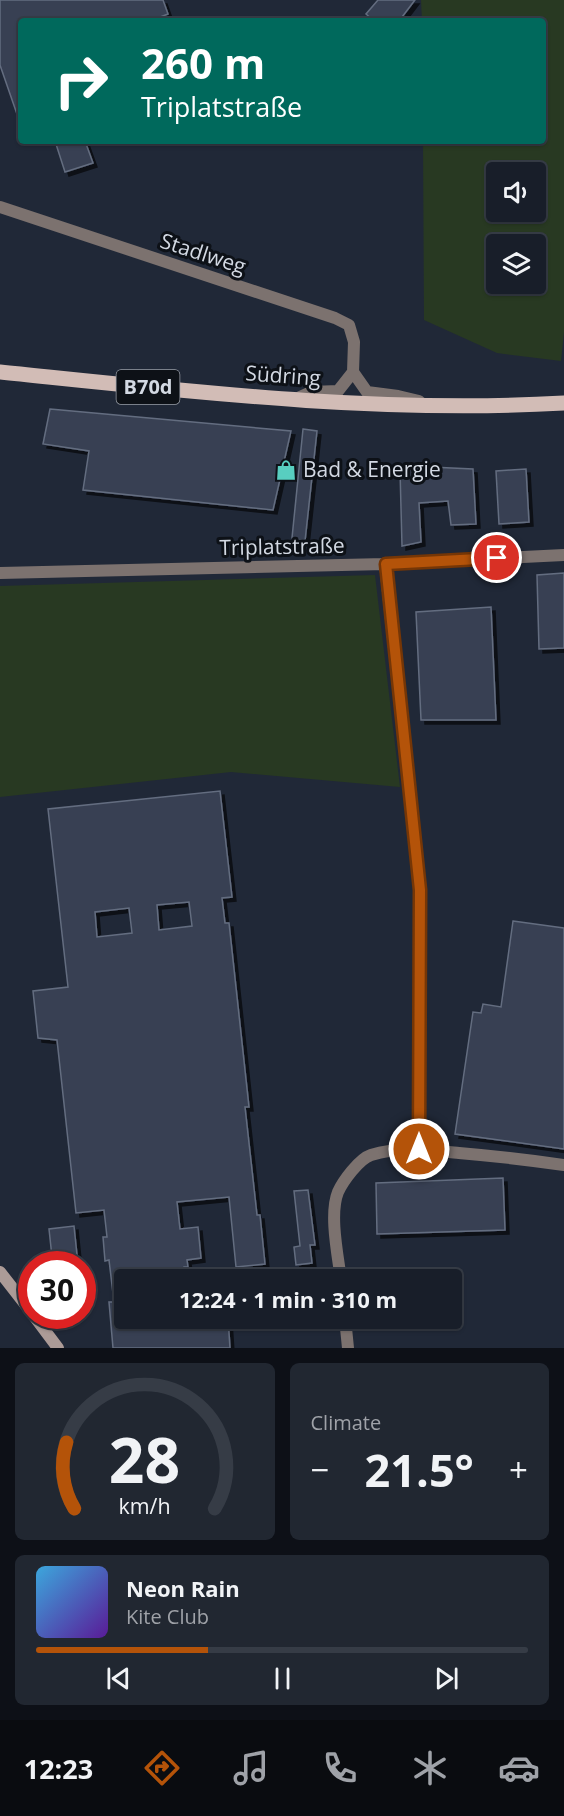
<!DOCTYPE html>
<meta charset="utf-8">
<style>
body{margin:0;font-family:"Open Sans",sans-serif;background:#212731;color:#f1f3f6;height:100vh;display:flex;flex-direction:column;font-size:22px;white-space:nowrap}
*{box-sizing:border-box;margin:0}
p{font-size:20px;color:#9fa2a8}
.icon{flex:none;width:33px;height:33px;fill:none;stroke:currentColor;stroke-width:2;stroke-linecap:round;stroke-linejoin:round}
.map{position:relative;height:1348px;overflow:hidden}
.drawer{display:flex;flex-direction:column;gap:15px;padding:15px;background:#0d1017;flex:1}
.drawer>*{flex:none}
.top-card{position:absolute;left:18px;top:18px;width:528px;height:126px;border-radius:6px;box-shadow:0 2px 4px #0004,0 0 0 2px #363c46;background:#00695c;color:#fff;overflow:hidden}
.buttons{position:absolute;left:486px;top:162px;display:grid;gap:12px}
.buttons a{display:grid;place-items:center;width:60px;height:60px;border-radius:6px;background:#181e29;box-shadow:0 2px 4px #0004,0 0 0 2px #363c46;font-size:30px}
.speed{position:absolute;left:18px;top:1251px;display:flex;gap:12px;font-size:30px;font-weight:700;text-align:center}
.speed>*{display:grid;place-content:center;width:78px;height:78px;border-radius:50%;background:#181e29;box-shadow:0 2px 4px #0004,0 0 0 2px #363c46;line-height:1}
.speed .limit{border:9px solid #d22;background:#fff;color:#111}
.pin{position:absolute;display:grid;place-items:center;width:51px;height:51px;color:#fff;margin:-26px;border:3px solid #fff;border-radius:50%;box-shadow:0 2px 6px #0007}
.me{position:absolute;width:66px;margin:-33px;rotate:0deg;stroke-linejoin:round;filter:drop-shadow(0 0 4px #0008)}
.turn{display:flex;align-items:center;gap:21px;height:126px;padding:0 24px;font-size:27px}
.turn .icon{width:78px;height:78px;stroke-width:2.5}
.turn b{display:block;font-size:42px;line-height:51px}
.big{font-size:45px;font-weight:700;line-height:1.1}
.drawer .card{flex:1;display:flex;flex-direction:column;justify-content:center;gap:9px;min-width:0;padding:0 21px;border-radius:9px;background:#212731}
.drawer .dial{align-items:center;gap:0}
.dial svg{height:156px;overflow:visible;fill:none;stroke:#363c46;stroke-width:7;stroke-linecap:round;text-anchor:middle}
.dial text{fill:#f1f3f6;stroke:none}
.song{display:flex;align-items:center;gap:18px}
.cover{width:72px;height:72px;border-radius:9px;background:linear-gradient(135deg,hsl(200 70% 55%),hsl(270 70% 35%))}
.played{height:6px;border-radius:3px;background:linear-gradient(90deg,#b45309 35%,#363c46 35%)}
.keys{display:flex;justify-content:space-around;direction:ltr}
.heat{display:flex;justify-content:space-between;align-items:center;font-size:33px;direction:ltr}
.drawer .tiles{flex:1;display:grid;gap:15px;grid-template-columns:1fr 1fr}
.card:last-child{grid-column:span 2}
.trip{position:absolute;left:114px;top:1269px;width:348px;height:60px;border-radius:6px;background:#181e29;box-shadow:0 2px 4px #0004,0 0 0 2px #363c46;font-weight:700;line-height:60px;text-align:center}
.menu{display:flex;height:96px;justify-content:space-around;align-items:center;background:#0a0c10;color:#9fa2a8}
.menu .icon{width:42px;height:42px}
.menu .selected{color:#b45309}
.menu b{font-size:27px;color:#f1f3f6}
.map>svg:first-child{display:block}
.green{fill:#283922;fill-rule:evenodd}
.building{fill:#384152;stroke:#646d80;stroke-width:1.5;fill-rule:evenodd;filter:url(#shadow)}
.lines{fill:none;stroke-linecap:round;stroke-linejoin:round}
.street{stroke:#7c726f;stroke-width:12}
.secondary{stroke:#ac9b97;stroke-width:12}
.primary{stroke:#d2bcb6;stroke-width:15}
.route-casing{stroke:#753606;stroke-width:15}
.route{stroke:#b45309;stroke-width:10}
.labels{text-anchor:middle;stroke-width:6;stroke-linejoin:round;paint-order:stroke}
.shield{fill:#0d1117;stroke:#989da6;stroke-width:1.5}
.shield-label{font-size:20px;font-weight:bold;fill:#d3d9e3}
.street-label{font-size:21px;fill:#d3d9e3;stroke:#0d1117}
.poi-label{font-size:21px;fill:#d3d9e3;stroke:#0d1117;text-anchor:start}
</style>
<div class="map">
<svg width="564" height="1348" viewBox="0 0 564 1348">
<defs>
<filter id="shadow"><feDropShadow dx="4" dy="4" stdDeviation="0" flood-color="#0009"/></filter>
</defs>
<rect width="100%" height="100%" fill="#202837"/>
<!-- green -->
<path class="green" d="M 421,0 L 564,0 L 564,332 L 561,361 L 497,353 L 424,320 L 423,141 L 543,141 L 543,21 L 422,21 ZM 496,172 L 536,172 L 536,212 L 496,212 ZM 496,244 L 536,244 L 536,284 L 496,284 Z
M 375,575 L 400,787 L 231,772 L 0,797 L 0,586 Z"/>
<!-- building -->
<path class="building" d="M 0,0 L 163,0 L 168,14 L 150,21 L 21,21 L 21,119 L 19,120 L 0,65 Z
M 378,0 L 415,0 L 399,21 L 374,21 L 366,14 Z
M 55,141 L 85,141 L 93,163 L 65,172 Z
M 50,409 L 291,431 L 273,510 L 83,490 L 89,451 L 43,444 Z
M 303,429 L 317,431 L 305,541 L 292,538 Z
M 430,467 L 473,469 L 476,524 L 451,525 L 448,501 L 419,503 L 421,542 L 402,546 L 400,470 L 430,469 Z
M 526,469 L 529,522 L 499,524 L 496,471 Z
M 564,573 L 564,648 L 539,649 L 537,575 Z
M 491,607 L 496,720 L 421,720 L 416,612 Z
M 220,791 L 232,897 L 222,898 L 225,923 L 229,923 L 249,1107 L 245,1107 L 257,1215 L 260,1215 L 265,1264 L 236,1267 L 229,1197 L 177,1202 L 180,1229 L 198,1227 L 201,1258 L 187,1260 L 188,1267 L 184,1267 L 184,1273 L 124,1280 L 124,1318 L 228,1318 L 230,1348 L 113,1348 L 109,1302 L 114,1302 L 109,1260 L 105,1261 L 103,1237 L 107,1237 L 104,1210 L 76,1213 L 57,1040 L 38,1038 L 33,991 L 68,987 L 48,809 ZM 189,902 L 192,926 L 159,930 L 157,905 ZM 129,908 L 132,933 L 97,937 L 95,912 Z
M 513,921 L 564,928 L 564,1149 L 455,1134 L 473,1012 L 481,1013 L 483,1004 L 501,1007 Z
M 503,1178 L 505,1230 L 377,1234 L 376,1183 Z
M 308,1190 L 315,1245 L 310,1245 L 312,1263 L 296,1265 L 294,1247 L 300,1246 L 294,1191 Z
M 74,1226 L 77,1255 L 52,1257 L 49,1229 Z"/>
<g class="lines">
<!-- street -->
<path class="street" d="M 0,207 L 335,318 L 349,325 L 354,342 L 353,372 L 367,392 L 398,396 L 419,401
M 296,399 L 311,392 L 338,391 L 353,372
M 385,564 L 420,890 L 419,1149
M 0,573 L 385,564 L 564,555
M 341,1280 C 338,1256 329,1214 338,1192 C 343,1181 359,1159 371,1155 C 399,1146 430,1150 459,1153 C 494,1156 529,1160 564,1165
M 345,1318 L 348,1348"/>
<!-- secondary -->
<path class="secondary" d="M 0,1272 L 32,1313
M 34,1316 L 58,1348"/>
<!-- primary -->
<path class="primary" d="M 0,372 C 185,391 378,414 564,403"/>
</g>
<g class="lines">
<!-- route casing -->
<g class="route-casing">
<path id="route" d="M 419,1149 L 420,890 L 386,564 L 497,558"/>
</g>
<!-- route -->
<use href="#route" class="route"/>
</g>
<!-- icons -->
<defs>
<g id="shop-bare" transform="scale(1.62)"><path d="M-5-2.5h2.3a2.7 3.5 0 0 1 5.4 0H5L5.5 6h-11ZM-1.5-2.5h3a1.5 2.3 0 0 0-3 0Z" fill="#58cec0" stroke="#0d1117" stroke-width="2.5" paint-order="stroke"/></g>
</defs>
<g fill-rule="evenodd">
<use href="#shop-bare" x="286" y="470"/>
</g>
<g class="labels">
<!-- shield labels -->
<rect class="shield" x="116.5" y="370" width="63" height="34" rx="4.5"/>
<g class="shield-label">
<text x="148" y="394">B70d</text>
</g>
<!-- street labels -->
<g class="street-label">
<text transform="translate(203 254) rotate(18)" y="7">Stadlweg</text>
<text transform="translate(283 376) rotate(4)" y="7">Südring</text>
<text transform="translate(282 547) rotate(-1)" y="7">Triplatstraße</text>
</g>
<!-- poi labels -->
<g class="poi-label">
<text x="303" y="477">Bad &amp; Energie</text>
</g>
</g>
</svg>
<div class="buttons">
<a><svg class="icon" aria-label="sound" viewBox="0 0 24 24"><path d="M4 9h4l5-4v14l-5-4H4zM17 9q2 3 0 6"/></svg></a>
<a><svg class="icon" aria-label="layers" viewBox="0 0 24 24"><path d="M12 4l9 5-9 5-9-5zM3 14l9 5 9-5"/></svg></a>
</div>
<div class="speed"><div class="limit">30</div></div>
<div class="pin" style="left:497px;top:558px;background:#d93025"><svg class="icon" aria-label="arrive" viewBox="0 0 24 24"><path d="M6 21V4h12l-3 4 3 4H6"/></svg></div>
<svg class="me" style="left:419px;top:1149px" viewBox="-20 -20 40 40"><circle r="17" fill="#b45309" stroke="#fff" stroke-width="3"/><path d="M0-11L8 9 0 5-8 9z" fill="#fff"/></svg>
<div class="trip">12:24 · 1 min · 310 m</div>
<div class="top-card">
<div class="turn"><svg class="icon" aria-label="right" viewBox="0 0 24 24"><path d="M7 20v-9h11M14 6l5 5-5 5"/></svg><div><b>260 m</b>Triplatstraße</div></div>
</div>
</div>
<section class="drawer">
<div class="tiles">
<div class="card dial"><svg viewBox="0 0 100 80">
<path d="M14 69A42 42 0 1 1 86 69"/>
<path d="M14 69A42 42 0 0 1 10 35" stroke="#b45309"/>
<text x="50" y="56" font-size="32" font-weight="700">28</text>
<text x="50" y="72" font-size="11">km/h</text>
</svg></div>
<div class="card"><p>Climate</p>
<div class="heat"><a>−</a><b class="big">21.5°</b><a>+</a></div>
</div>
<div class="card">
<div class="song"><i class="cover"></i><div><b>Neon Rain</b><p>Kite Club</p></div></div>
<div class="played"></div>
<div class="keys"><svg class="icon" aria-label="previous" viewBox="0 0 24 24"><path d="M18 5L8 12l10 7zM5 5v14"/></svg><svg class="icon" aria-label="pause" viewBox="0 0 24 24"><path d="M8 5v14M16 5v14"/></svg><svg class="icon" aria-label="next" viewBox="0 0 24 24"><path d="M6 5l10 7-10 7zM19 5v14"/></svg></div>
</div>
</div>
</section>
<nav class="menu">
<b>12:23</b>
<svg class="icon selected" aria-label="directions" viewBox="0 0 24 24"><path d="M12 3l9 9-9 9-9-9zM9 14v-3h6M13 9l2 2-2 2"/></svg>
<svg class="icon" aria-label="music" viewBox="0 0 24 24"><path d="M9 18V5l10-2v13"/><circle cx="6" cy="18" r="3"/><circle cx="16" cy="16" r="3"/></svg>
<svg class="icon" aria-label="phone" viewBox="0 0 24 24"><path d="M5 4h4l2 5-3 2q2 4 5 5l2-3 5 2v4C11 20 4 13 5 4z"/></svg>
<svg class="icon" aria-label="climate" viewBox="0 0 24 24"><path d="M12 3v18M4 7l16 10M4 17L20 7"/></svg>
<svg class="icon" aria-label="car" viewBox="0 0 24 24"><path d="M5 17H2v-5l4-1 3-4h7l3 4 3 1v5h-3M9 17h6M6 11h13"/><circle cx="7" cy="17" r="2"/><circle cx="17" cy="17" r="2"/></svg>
</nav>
